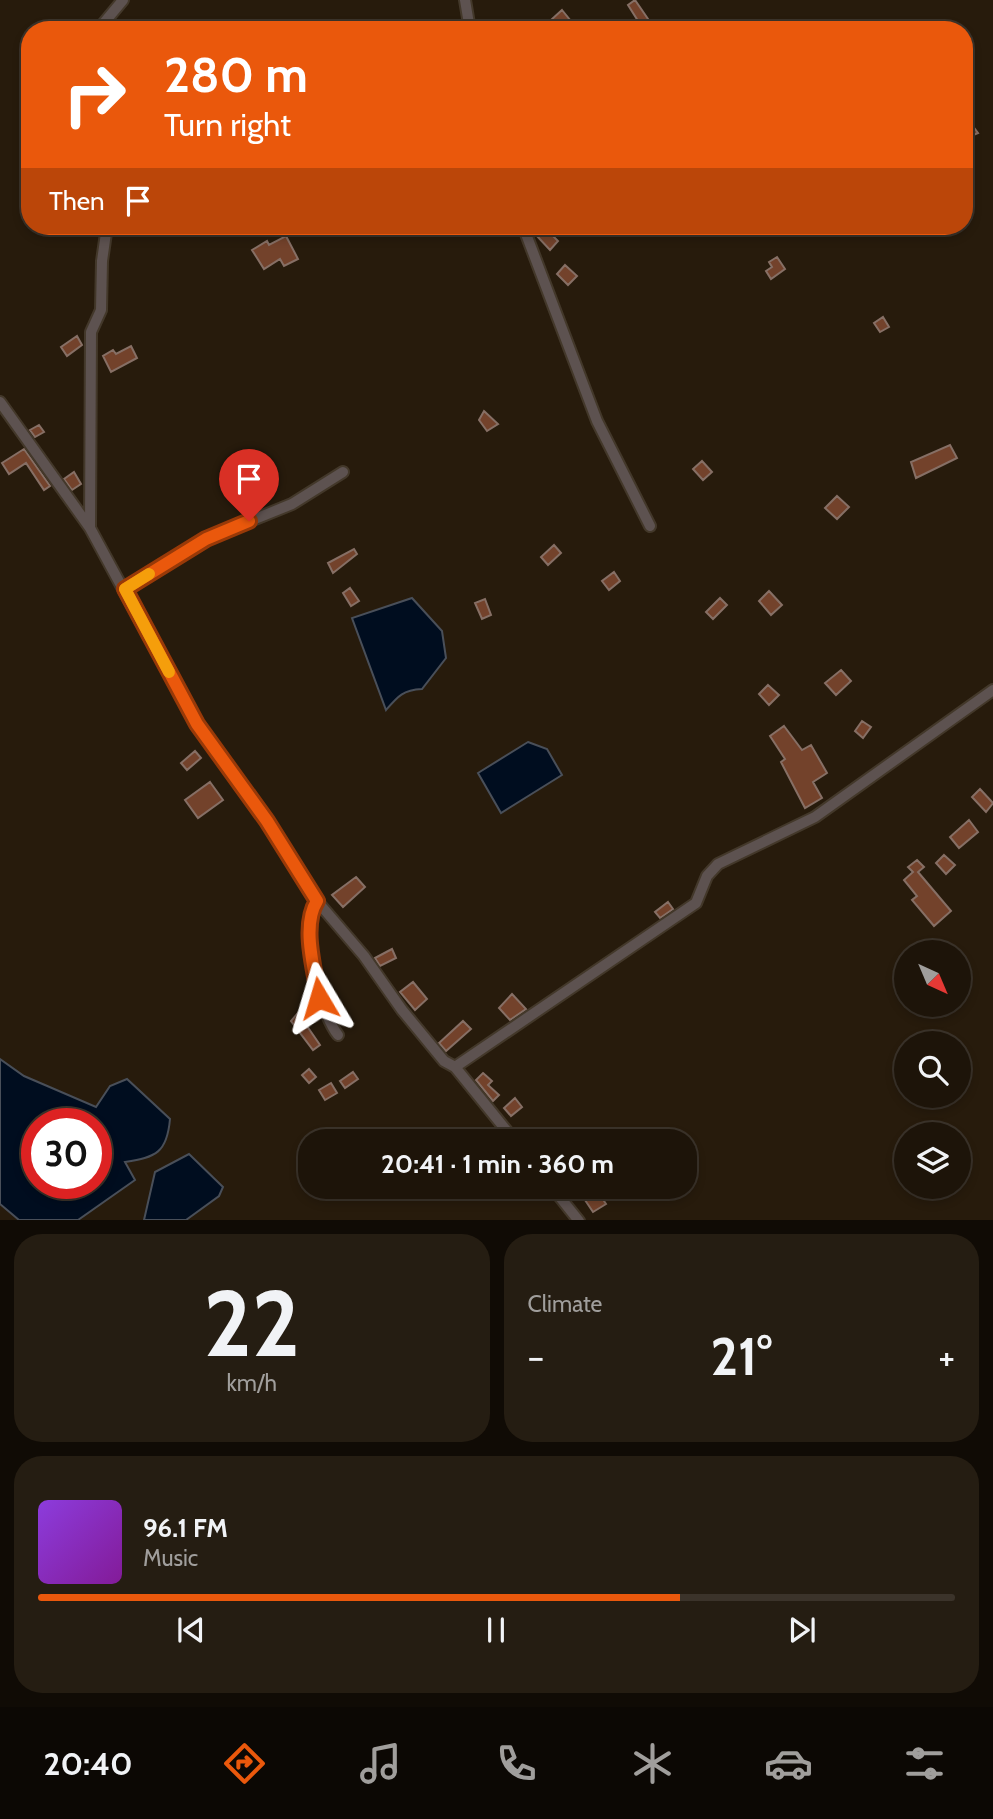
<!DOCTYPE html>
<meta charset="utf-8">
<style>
body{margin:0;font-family:Cabin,sans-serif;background:#251d12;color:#f1f3f6;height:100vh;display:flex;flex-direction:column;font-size:26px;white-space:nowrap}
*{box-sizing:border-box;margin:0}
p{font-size:23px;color:#a09e9c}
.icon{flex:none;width:38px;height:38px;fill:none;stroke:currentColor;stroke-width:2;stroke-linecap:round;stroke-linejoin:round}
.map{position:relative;height:1220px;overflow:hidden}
.details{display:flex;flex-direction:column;gap:14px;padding:14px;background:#100b05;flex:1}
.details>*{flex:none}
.banner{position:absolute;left:21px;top:21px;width:952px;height:214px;border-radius:28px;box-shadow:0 4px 10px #0003,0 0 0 2px #3b332a;background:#ea580c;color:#fff;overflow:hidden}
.needle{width:46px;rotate:136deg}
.controls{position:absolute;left:894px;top:940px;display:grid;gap:14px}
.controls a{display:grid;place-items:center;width:77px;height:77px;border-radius:50%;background:#1d1409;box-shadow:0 4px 10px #0003,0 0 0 2px #3b332a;font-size:35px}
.speed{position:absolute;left:21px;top:1108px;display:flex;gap:14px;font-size:35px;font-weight:700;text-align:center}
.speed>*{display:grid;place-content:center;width:91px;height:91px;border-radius:50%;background:#1d1409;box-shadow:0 4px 10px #0003,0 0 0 2px #3b332a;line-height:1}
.speed .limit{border:10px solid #d22;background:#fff;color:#111}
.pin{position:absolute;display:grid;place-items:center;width:60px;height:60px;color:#fff;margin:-72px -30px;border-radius:50% 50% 50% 0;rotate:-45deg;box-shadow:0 0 7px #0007}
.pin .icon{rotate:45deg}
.me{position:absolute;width:77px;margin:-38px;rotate:353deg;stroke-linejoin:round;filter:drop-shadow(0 0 5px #0008)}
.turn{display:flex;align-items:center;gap:24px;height:147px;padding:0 28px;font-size:32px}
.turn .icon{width:91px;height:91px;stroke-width:2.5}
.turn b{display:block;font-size:49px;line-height:60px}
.then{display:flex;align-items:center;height:66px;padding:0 28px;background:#0003;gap:14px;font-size:26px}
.big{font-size:52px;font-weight:700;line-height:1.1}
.details .tile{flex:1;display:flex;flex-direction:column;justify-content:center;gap:10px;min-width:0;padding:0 24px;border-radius:28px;background:#251d12}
.details .dial{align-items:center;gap:0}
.dial b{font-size:91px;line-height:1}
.song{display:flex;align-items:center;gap:21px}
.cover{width:84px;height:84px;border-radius:10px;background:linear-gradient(135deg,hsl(270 70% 55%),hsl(290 70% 35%))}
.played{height:7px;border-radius:4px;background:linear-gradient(90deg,#ea580c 70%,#3b332a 70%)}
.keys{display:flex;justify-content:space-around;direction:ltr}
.heat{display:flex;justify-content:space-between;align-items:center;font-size:38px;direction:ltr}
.details .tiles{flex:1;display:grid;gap:14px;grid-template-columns:1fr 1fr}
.tile:last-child{grid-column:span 2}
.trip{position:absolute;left:298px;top:1129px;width:399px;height:70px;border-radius:28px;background:#1d1409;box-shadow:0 4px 10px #0003,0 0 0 2px #3b332a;font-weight:700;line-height:70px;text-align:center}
.tab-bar{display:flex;height:112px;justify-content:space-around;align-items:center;background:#0c0804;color:#a09e9c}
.tab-bar .icon{width:49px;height:49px}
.tab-bar .on{color:#ea580c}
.tab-bar b{font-size:32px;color:#f1f3f6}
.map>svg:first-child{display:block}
.water{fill:#000d1f;stroke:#494f59;stroke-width:2;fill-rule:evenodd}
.building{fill:#73422b;stroke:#866f65;stroke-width:2}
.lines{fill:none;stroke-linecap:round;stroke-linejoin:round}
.street-casing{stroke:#43382a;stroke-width:14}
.street{stroke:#5d5250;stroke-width:10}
.route-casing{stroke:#983908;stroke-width:18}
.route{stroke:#ea580c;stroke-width:12}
.slow{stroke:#f59e0b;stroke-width:12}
</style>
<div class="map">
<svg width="993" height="1221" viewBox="0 0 993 1221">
<rect width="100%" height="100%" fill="#271b0c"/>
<!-- water -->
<path class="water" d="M 412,598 L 442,631 L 446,658 L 422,689 C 403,690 398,696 386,710 L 352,618 Z
M 528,742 L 547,749 L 562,775 L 501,813 L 478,773 Z
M 0,1059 L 24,1076 L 96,1107 L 110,1086 L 127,1079 L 170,1119 C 167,1153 156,1157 125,1162 L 135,1180 L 78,1220 L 19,1220 L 0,1204 ZM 37,1124 L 96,1124 L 96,1183 L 37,1183 Z
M 189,1154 L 223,1187 L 219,1196 L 186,1220 L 144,1220 L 155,1172 Z"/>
<!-- building -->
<path class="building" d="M 635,0 L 648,19 L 640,24 L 628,5 Z
M 562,10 L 570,20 L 559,30 L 540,30 Z
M 964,114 L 978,133 L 964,139 Z
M 544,227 L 558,241 L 550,250 L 536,235 Z
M 286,236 L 298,259 L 284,266 L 280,259 L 264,269 L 252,250 L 267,241 L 269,245 Z
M 777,257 L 785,269 L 771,279 L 766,271 L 772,267 L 769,262 Z
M 565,265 L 577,276 L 568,285 L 557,274 Z
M 883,317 L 889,327 L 880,332 L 874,323 Z
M 77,336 L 82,345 L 67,356 L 61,347 Z
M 131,346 L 137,358 L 111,372 L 103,356 L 113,350 L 116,354 Z
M 484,411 L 498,424 L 487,431 L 479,420 Z
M 39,425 L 44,432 L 35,437 L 30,430 Z
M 950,445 L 957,458 L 916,478 L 911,462 Z
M 24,449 L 50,486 L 44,490 L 26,463 L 9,474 L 2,463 Z
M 702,461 L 712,472 L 703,480 L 693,469 Z
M 74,472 L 81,484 L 72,490 L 64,479 Z
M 837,496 L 849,507 L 837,519 L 825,508 Z
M 554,545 L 561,553 L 548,565 L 541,557 Z
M 354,549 L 357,554 L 333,573 L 328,563 Z
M 614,572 L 620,581 L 609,590 L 602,581 Z
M 350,588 L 359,601 L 351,606 L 343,593 Z
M 769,591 L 782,605 L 771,615 L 759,601 Z
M 720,598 L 727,605 L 713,619 L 706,612 Z
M 485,599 L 491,615 L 482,619 L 475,603 Z
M 841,670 L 851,681 L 836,695 L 825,683 Z
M 768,685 L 779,695 L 769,705 L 759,694 Z
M 862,721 L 871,727 L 863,738 L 855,731 Z
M 784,726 L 802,750 L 811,745 L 827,773 L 813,782 L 822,798 L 805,808 L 781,762 L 785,759 L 770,736 Z
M 195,751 L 201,758 L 187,770 L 181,763 Z
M 210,782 L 223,800 L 198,818 L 185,800 Z
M 980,789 L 993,803 L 986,812 L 972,797 Z
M 969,820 L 978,832 L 959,848 L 950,837 Z
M 944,855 L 955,865 L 946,874 L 936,863 Z
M 917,860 L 924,867 L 918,872 L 951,911 L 934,926 L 912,900 L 917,896 L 904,880 L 913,872 L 908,867 Z
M 356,877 L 365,887 L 343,907 L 332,895 Z
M 668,902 L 673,909 L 660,918 L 655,912 Z
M 392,949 L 396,958 L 380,966 L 375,958 Z
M 413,982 L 427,999 L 415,1010 L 400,992 Z
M 512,994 L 526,1009 L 510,1020 L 499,1008 Z
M 298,1013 L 320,1045 L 313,1050 L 291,1021 Z
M 463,1021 L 471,1029 L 446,1051 L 439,1043 Z
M 309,1069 L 316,1077 L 309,1083 L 302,1075 Z
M 353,1072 L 358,1079 L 345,1088 L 340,1081 Z
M 483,1073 L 492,1081 L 488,1085 L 499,1095 L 493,1101 L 476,1080 Z
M 331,1083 L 337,1093 L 325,1100 L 319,1090 Z
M 515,1098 L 522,1107 L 511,1116 L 504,1108 Z
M 596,1189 L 606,1204 L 593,1212 L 583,1197 Z"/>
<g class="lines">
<!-- street casing -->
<g class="street-casing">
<path id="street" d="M 465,0 L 470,30
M 98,30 L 123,0
M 523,226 L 597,421 L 650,526
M 0,402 L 90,528 L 196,724 L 267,821 L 317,901 L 364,956 L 402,1010 L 444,1061 L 455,1067 L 515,1141
M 90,528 L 91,332 L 101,310 L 102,261 L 107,226
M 125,589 L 206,539 L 292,504 L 343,472
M 317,901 C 299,928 319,1011 338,1035
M 455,1067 L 696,903 L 707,876 L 718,864 L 815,817 L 993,690
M 551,1186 L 579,1221"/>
</g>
<!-- street -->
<use href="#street" class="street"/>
</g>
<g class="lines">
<!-- route casing -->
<g class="route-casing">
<path id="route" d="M 249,521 L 206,539 L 125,589 L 197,724 L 267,821 L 317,901 C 301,926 315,971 319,998"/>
</g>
<!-- route -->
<use href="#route" class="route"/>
<!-- slow -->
<path class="slow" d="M 149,574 L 125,589 L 169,672"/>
</g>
</svg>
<div class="controls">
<a><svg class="needle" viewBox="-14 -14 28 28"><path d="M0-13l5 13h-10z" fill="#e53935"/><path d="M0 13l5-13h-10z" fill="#a09e9c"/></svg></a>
<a><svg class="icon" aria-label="search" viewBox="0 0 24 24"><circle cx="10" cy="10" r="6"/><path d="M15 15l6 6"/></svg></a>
<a><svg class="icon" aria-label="layers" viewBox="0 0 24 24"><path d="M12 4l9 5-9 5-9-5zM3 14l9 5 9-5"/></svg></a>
</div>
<div class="speed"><div class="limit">30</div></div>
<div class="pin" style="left:249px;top:521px;background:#d93025"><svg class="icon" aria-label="arrive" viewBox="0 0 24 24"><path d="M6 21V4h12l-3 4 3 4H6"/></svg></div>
<svg class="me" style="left:319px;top:998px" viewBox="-20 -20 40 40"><path d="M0-17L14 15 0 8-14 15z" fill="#ea580c" stroke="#fff" stroke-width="4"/></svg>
<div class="trip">20:41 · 1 min · 360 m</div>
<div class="banner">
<div class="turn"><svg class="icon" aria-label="right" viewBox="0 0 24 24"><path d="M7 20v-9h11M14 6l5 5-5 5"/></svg><div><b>280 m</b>Turn right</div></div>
<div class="then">Then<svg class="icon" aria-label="arrive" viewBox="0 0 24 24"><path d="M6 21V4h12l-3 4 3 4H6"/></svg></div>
</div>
</div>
<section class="details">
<div class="tiles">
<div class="tile dial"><b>22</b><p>km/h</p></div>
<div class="tile"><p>Climate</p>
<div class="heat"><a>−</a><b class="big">21°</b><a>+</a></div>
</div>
<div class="tile">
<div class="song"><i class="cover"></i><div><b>96.1 FM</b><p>Music</p></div></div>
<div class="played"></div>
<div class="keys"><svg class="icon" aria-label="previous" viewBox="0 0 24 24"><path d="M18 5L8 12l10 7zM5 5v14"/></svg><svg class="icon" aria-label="pause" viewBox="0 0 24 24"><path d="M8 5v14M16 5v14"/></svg><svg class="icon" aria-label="next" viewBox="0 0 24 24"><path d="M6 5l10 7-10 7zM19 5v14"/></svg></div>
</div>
</div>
</section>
<nav class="tab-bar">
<b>20:40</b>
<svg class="icon on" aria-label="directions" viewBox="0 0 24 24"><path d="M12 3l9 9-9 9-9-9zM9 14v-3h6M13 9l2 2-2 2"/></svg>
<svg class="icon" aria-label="music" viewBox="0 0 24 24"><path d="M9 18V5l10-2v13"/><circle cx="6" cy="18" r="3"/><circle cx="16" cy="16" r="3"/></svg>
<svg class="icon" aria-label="phone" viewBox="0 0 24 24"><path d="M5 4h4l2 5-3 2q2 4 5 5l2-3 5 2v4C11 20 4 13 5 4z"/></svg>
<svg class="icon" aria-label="climate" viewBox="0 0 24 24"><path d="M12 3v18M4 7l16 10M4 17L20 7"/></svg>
<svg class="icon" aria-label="car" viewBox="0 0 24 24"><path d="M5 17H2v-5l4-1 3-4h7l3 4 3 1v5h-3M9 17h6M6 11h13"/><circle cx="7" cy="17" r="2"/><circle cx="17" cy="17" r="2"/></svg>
<svg class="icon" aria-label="filters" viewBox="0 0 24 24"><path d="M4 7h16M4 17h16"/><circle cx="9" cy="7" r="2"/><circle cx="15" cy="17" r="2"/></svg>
</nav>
